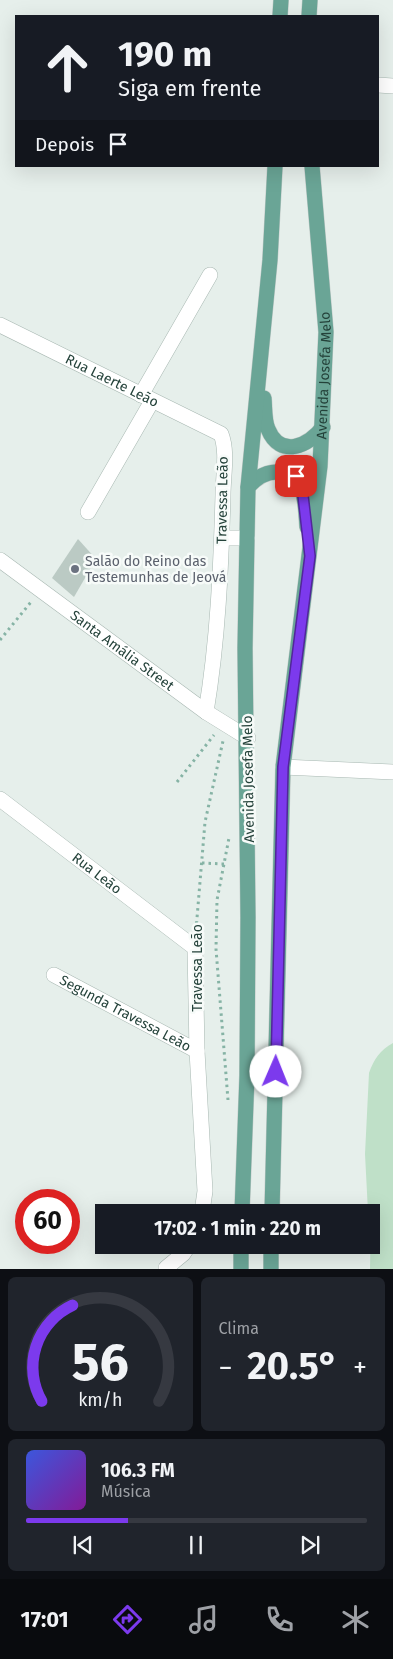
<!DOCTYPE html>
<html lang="pt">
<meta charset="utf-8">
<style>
body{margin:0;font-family:"Fira Sans",sans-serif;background:#20242c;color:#f1f3f6;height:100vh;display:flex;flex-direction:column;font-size:19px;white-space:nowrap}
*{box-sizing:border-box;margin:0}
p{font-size:16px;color:#9ea1a6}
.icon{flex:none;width:28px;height:28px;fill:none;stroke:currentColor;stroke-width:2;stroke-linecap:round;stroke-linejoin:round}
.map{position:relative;height:1269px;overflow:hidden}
.sheet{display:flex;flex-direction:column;gap:8px;padding:8px;background:#0d0f14;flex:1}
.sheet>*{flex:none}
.guide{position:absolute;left:15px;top:15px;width:364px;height:152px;border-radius:0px;box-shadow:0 5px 20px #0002;background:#171b24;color:#f1f3f6;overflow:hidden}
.speed{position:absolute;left:15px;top:1189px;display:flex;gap:10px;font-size:25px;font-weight:700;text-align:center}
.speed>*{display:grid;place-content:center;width:65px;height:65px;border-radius:50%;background:#171b24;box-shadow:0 5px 20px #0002;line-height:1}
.speed .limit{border:8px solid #d22;background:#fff;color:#111}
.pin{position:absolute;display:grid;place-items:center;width:42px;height:42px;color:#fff;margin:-21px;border-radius:10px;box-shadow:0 2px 8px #0006}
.me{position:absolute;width:55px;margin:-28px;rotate:1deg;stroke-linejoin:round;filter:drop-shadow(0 0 4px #0008)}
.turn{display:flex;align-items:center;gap:18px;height:105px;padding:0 20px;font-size:22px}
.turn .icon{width:65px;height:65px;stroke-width:2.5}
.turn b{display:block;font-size:35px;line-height:42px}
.then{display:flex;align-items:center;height:48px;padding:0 20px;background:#0003;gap:10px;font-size:19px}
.big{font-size:38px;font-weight:700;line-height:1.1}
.sheet .widget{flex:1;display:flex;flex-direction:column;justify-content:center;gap:8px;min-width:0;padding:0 18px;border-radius:8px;background:#20242c}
.sheet .dial{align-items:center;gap:0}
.dial svg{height:130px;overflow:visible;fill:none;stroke:#363941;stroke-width:7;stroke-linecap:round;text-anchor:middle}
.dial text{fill:#f1f3f6;stroke:none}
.song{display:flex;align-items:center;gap:15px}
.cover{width:60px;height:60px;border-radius:8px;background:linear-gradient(135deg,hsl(230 70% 55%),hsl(290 70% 35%))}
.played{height:5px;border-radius:2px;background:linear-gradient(90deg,#7c3aed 30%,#363941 30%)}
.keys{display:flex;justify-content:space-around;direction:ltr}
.heat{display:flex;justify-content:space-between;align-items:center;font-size:28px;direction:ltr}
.sheet .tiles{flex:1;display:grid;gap:8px;grid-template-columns:1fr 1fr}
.widget:last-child{grid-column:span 2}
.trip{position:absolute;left:95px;top:1204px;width:285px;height:50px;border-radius:0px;background:#171b24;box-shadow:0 5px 20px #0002;font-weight:700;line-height:50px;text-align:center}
.tab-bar{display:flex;height:80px;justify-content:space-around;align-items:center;background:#090b0e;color:#9ea1a6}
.tab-bar .icon{width:35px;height:35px}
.tab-bar .current{color:#7c3aed}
.tab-bar b{font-size:22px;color:#f1f3f6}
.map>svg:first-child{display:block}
.green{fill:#bfe0c8}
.building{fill:#bbcac4}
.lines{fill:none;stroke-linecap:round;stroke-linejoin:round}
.minor-casing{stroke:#a8b8b2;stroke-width:16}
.major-casing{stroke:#c2cac8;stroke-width:16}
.path{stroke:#86b3a5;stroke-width:3;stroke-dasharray:2.5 4;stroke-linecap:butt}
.minor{stroke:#fff;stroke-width:15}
.major{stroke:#6aa596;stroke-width:15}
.route-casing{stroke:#51269a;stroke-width:12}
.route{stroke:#7c3aed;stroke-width:9}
.worship-dot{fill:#6b7280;stroke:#f7fbf9;stroke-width:2}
.labels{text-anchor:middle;stroke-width:5;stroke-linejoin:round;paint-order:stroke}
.street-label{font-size:14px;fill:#24423a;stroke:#f7fbf9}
.worship-label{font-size:14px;fill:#5b616d;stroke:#f7fbf9;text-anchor:start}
</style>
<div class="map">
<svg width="393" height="1269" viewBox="0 0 393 1269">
<rect width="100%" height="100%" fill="#e6efeb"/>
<!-- green -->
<path class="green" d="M 393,1043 L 393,1269 L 370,1269 L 371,1212 L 368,1212 L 365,1154 L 369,1073 C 374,1059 380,1050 393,1043 Z"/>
<!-- building -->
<path class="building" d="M 78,539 L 96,559 L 74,597 L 52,578 Z"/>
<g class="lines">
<!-- minor casing -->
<g class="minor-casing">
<g id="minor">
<path d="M 378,85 L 393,86"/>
<path id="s1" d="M 0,325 L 221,434 C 228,452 223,476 223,495 C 221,567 218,640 206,712"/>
<path d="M 141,395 L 210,275"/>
<path d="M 88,512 L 152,401"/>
<path d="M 222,538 L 247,538"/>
<path id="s2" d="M 0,560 L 206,712 L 248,738"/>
<path d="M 283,767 L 393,772"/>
<path id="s3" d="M 0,799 L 195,948 L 197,1051 L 205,1191 L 202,1212"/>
<path id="s4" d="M 54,975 L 197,1051"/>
<path d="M 166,1268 L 183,1254 L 189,1245"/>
</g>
</g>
<!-- major casing -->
<g class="major-casing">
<g id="major">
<path d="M 280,16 L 281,0"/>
<path d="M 309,16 L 310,0"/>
<path d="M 264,398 C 265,408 264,420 268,429 C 280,459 309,446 323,427"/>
<path d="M 248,487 C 256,478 266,471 279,472 C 307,472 305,506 307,527"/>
<path d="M 242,1212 L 247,1075 L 248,917 L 245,648 L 247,538 L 248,487 L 270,260 L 275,166"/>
<path id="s5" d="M 272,1212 L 283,767 L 320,466 L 326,332 L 312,166"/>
<path d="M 241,1269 L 241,1245"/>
<path d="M 271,1269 L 271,1245"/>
</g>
</g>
<!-- path -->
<path class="path" d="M 0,640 L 31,602
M 177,782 L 214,735
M 202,863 L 224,864
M 196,930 L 205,822 L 223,741
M 228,1100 L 216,949 L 217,900 L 229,838"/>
<!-- minor -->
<use href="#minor" class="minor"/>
<!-- major -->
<use href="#major" class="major"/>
</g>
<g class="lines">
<!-- route casing -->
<g class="route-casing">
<path id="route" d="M 276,1072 L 283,767 L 310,556 L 302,487 L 296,476"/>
</g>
<!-- route -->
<use href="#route" class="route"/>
</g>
<!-- markers -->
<circle class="worship-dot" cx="75" cy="569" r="5"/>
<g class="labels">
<!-- street labels -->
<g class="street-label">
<text dy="5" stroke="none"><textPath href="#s5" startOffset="839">Avenida Josefa Melo</textPath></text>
<text dy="5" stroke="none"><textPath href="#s1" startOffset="125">Rua Laerte Leão</textPath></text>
<text transform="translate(222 500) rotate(-89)" y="5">Travessa Leão</text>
<text dy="5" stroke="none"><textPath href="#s2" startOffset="152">Santa Amália Street</textPath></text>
<text transform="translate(248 779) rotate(-91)" y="5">Avenida Josefa Melo</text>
<text dy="5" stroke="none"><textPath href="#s3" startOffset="122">Rua Leão</textPath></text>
<text transform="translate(197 968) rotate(-90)" y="5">Travessa Leão</text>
<text dy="5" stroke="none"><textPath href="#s4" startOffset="81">Segunda Travessa Leão</textPath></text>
</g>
<!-- worship labels -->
<g class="worship-label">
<text x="85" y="566">Salão do Reino das<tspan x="85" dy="16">Testemunhas de Jeová</tspan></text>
</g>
</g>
</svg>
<div class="speed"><div class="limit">60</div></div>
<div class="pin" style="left:296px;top:476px;background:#d93025"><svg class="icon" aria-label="arrive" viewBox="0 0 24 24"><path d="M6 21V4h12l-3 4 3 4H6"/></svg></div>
<svg class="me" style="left:276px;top:1072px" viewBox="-20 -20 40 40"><circle r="19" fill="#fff"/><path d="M0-13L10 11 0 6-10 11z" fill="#7c3aed"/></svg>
<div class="trip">17:02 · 1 min · 220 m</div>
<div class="guide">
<div class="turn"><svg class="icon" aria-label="ahead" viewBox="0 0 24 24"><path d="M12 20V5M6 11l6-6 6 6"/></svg><div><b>190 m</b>Siga em frente</div></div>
<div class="then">Depois<svg class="icon" aria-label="arrive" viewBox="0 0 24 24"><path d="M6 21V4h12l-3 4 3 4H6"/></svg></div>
</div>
</div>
<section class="sheet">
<div class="tiles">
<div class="widget dial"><svg viewBox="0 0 100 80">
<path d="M14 69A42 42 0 1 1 86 69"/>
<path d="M14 69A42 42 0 0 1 33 10" stroke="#7c3aed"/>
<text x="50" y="56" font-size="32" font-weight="700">56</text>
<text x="50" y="72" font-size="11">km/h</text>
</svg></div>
<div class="widget"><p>Clima</p>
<div class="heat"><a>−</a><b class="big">20.5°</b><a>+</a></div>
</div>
<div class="widget">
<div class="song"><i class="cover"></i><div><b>106.3 FM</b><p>Música</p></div></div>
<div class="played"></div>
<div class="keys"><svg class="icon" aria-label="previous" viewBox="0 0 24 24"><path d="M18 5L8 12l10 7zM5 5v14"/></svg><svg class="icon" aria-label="pause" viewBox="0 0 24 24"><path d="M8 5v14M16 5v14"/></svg><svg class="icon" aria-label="next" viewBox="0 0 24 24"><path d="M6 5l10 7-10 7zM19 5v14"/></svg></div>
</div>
</div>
</section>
<nav class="tab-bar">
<b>17:01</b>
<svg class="icon current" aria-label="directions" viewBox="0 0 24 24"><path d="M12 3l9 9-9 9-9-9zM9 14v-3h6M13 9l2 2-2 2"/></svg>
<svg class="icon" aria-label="music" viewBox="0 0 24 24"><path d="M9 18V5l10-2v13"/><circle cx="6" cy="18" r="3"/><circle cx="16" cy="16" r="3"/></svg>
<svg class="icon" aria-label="phone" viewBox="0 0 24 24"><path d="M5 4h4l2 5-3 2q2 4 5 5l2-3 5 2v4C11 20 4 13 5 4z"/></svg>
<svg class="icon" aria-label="climate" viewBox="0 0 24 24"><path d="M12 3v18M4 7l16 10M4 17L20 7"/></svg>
</nav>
